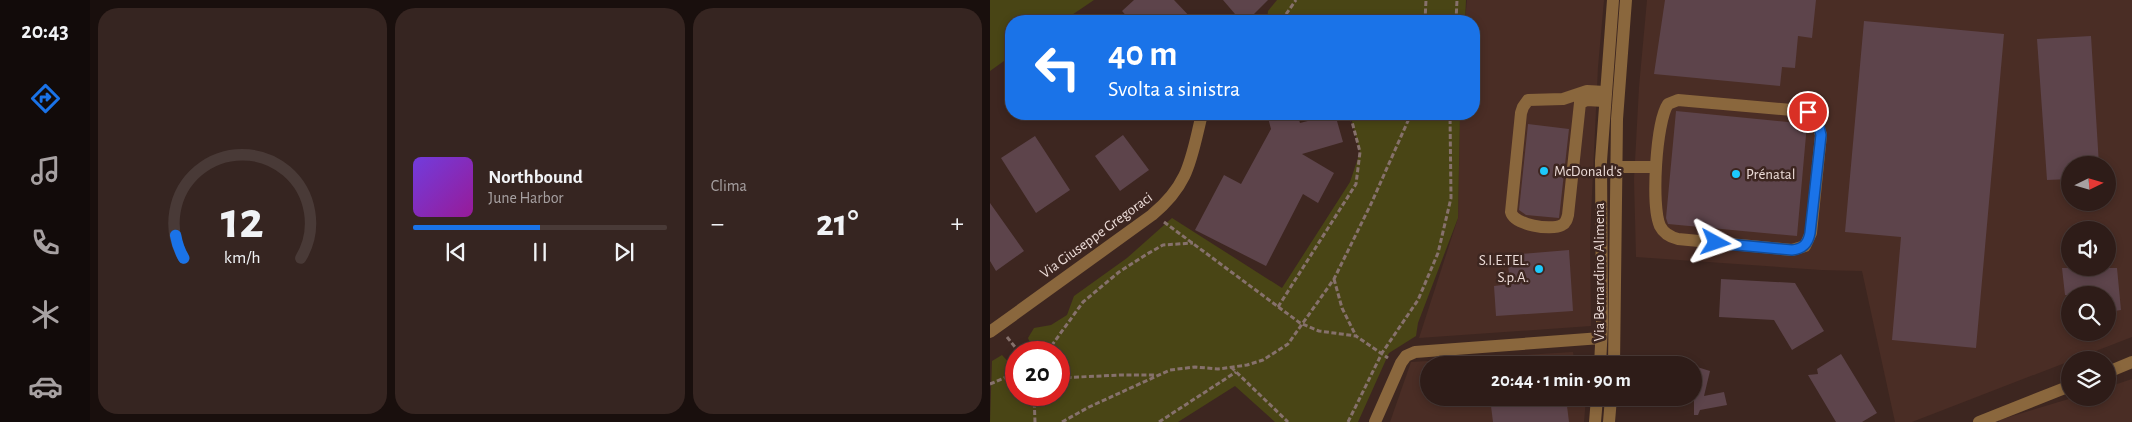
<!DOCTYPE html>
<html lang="it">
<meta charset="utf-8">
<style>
body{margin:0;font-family:"Alegreya Sans",sans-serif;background:#362521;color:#f1f3f6;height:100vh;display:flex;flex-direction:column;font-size:19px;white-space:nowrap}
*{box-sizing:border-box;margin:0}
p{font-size:16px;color:#a7a1a2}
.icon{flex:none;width:28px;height:28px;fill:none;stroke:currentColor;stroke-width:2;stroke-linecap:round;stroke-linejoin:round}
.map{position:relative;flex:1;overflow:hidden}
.sheet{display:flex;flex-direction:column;gap:8px;padding:8px;background:#190f0d;width:900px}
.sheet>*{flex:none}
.top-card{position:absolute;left:15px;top:15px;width:475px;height:105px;border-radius:20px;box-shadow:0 2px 8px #0003,0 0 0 1px #493a37;background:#1a73e8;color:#fff;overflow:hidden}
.needle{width:32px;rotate:85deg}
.fabs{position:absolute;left:1071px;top:156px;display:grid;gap:10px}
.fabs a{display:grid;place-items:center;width:55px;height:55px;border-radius:50%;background:#2e1c18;box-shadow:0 2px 8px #0003,0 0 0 1px #493a37;font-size:25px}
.speed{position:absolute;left:15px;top:341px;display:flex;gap:10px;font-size:25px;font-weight:700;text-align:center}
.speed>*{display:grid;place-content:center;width:65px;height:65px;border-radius:50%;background:#2e1c18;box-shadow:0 2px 8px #0003,0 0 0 1px #493a37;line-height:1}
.speed .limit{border:8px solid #d22;background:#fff;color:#111}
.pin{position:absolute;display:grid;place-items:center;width:42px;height:42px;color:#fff;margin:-21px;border:2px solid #fff;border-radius:50%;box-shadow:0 1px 5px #0007}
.me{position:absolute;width:55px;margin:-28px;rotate:95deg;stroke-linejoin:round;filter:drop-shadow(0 0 4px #0008)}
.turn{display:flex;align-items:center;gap:18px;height:105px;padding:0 20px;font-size:22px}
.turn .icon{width:65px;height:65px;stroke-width:2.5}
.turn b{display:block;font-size:35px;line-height:42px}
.big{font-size:38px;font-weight:700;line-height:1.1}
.sheet .tile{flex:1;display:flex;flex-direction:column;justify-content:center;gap:8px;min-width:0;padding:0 18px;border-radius:20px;background:#362521}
.sheet .dial{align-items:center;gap:0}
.dial svg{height:130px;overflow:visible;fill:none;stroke:#493a37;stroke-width:7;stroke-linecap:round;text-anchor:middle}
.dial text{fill:#f1f3f6;stroke:none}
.song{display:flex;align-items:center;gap:15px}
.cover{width:60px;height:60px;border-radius:8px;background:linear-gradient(135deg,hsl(260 70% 55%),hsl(300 70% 35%))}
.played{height:5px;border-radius:2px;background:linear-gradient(90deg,#1a73e8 50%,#493a37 50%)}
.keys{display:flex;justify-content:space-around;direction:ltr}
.heat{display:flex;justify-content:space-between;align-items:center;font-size:28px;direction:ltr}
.sheet .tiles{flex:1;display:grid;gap:8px;grid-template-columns:repeat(3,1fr)}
.trip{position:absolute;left:430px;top:356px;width:282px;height:50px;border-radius:25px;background:#2e1c18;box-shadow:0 2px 8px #0003,0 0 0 1px #493a37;font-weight:700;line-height:50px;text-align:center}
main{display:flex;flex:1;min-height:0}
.menu{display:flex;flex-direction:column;width:90px;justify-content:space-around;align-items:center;background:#120b0a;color:#a7a1a2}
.menu .icon{width:35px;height:35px}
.menu .on{color:#1a73e8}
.menu b{font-size:22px;color:#f1f3f6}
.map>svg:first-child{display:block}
.built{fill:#4a2d25;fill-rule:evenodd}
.green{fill:#494515}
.building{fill:#5d444b}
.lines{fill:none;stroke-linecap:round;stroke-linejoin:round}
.path{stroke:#86716c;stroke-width:3;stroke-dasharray:5 2.5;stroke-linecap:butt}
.minor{stroke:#8a673d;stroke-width:12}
.route-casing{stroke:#114b97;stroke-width:12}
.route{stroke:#1a73e8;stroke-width:9}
.poi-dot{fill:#1cc9fc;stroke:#3d2620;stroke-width:2}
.labels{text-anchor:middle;stroke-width:5;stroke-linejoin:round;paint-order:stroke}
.poi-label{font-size:15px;fill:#ecdcd8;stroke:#3d2620;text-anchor:start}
.street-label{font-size:15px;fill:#ecdcd8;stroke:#3d2620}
</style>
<main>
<nav class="menu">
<b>20:43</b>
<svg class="icon on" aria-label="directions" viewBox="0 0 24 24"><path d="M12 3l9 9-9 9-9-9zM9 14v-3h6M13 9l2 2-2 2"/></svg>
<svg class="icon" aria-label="music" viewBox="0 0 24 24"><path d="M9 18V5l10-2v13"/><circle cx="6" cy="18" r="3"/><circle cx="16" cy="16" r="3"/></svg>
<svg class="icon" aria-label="phone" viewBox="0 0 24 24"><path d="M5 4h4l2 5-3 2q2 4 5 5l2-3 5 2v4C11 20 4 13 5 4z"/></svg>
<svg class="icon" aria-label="climate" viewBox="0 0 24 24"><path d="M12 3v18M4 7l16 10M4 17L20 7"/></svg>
<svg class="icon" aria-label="car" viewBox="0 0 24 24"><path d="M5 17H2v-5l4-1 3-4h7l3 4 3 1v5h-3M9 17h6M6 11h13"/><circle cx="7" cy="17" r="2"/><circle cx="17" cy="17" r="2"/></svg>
</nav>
<section class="sheet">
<div class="tiles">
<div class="tile dial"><svg viewBox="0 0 100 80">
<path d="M14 69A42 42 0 1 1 86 69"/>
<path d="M14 69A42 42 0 0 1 9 55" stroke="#1a73e8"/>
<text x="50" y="56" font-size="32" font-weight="700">12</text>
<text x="50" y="72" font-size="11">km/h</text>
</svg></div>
<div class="tile">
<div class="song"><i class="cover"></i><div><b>Northbound</b><p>June Harbor</p></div></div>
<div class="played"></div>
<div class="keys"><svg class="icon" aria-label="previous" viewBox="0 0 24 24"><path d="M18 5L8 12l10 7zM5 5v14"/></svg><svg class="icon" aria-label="pause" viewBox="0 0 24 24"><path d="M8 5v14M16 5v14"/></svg><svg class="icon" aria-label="next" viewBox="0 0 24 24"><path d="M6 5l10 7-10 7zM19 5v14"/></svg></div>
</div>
<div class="tile"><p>Clima</p>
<div class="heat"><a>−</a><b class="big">21°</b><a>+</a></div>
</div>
</div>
</section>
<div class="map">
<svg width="1142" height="422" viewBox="0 0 1142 422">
<rect width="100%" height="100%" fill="#3d2620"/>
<!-- built -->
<path class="built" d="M 477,0 L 614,0 L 608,67 L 600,237 L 601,326 L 429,338 L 468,218 L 470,114 L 484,114 L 484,21 L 475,21 Z
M 657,0 L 1142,0 L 1142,337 L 922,422 L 905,422 L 872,271 L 831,270 L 646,257 L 644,180 L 649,87 ZM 1080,165 L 1118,165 L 1118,202 L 1080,202 ZM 1080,230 L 1118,230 L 1118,268 L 1080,268 ZM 1080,295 L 1118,295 L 1118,332 L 1080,332 Z
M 583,352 L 585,365 L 439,365 L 439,398 L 596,398 L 594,422 L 400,422 L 421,362 Z
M 1142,379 L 1142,422 L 1009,422 L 1009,420 L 1082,398 L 1118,398 L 1118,387 Z"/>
<!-- green -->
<path class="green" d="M 0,0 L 104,0 L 73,21 L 21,21 L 21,56 L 0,71 Z
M 287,0 L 476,0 L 475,21 L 277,21 L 278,11 Z
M 360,114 L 470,114 L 468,218 L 428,323 L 426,336 L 399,353 L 368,422 L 285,422 L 245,386 L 188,422 L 0,422 L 2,361 L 12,355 L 23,367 L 26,365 L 26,395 L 69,395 L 69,352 L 42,352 L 43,351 L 38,338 L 44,328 L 61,325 L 77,315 L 84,296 L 137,258 L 182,218 L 292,288 L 360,182 L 370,152 Z"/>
<!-- building -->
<path class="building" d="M 144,0 L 184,0 L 204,21 L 141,21 L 132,11 Z
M 233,0 L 278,0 L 257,21 L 251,21 Z
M 675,0 L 826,0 L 822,38 L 808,36 L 805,68 L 792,67 L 790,86 L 664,74 Z
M 874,21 L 1014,34 L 986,348 L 902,340 L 911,237 L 855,232 Z
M 1101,36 L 1109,165 L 1080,165 L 1080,179 L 1057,180 L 1047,39 Z
M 686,111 L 817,124 L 807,236 L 678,224 L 676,218 Z
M 277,114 L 307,114 L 310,123 L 345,114 L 353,142 L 312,154 L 344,173 L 328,203 L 313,194 L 276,266 L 205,230 L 234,175 L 251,184 L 281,129 Z
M 538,124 L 579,129 L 569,218 L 536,215 L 529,210 Z
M 133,135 L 159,170 L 130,191 L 105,156 Z
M 45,136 L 80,190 L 46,213 L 11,158 Z
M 0,203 L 34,251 L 6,271 L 0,261 Z
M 579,250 L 583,311 L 506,316 L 504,286 L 520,284 L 517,255 Z
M 1072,268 L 1127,268 L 1131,310 L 1118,312 L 1118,295 L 1075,295 Z
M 731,279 L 805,283 L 834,331 L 802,350 L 784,320 L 729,317 Z
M 851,354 L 887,413 L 872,422 L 846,422 L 818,375 L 828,374 L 827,369 Z
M 704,366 L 720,371 L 714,396 L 734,392 L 737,405 L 710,410 L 708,415 L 704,415 Z
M 500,398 L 576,398 L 579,422 L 503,422 Z"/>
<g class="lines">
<!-- path -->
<path class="path" d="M 294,21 L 294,17 L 306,0
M 435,21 L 436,0
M 466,21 L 467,0
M 174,222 L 310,323 L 329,331 L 366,336 L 398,358
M 344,279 L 352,308 L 366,336
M 288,307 L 366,184 L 370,152 L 360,114
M 17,337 L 29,352
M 57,352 L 93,302 L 129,272 L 157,254 L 173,245 L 203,243
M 241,367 L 298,422
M 69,378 L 129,375 L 164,375
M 0,384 L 26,373
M 44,395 L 45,422
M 72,422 L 99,407 L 180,370 L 205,367 L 228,369 L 257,365 L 273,360 L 298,344 L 344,279 L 381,204 L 421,114
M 169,422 L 246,372
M 358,422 L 392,353 L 428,300 L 448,253 L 461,198 L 460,114"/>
<!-- minor -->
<path class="minor" d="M 688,100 L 813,111 L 826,120 L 831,135 L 821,233 L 815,246 L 802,250 L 688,239 C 680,237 674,234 670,226 C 661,206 666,122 678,104 Z
M 614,101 L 597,100 L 590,103 L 578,215 C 577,219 576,223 572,225 C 561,231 524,225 521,212 L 531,113 L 533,107 L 538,100 L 573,99 L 597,91 L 615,92
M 626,167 L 666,167
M 0,332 L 162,215 C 200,184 201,158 212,114
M 610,365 L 612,325 L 611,161 L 623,0
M 624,365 L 627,119 L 636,0
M 1118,372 L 1142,362
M 385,422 L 411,363 L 416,356 L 425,352 L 611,338
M 605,422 L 607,398
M 619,422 L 621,398
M 989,422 L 1080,386"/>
</g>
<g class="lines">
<!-- route casing -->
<g class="route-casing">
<path id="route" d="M 726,243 L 802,250 C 813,249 818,244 820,233 L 831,135 L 828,123 L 818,112"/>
</g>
<!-- route -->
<use href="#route" class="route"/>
</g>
<!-- markers -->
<g class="poi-dot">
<circle cx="554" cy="171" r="5"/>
<circle cx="746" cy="174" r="5"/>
<circle cx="549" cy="269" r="5"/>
</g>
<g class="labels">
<!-- poi labels -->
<g class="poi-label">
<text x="564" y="176">McDonald's</text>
<text x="756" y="179">Prénatal</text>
<text x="539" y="265" text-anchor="end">S.I.E.TEL.<tspan x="539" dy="17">S.p.A.</tspan></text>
</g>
<!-- street labels -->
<g class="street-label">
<text transform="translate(106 235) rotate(-36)" y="5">Via Giuseppe Gregoraci</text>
<text transform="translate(609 272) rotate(-90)" y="5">Via Bernardino Alimena</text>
</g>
</g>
</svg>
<div class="fabs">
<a><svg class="needle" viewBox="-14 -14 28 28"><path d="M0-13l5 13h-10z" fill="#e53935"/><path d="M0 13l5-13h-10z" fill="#a7a1a2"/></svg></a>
<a><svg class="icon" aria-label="sound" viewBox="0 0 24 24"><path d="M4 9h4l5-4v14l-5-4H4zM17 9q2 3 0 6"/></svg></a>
<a><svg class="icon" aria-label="search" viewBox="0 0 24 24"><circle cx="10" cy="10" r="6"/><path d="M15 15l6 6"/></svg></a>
<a><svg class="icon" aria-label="layers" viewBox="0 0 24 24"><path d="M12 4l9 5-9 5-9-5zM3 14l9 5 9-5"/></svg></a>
</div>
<div class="speed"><div class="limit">20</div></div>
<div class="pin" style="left:818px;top:112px;background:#d93025"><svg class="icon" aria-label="arrive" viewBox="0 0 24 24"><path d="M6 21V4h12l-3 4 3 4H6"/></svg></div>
<svg class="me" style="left:726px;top:243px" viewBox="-20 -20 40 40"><path d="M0-17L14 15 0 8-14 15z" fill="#1a73e8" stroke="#fff" stroke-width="4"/></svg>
<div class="trip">20:44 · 1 min · 90 m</div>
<div class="top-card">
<div class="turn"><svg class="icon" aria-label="left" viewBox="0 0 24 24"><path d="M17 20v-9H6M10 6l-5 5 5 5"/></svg><div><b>40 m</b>Svolta a sinistra</div></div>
</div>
</div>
</main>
